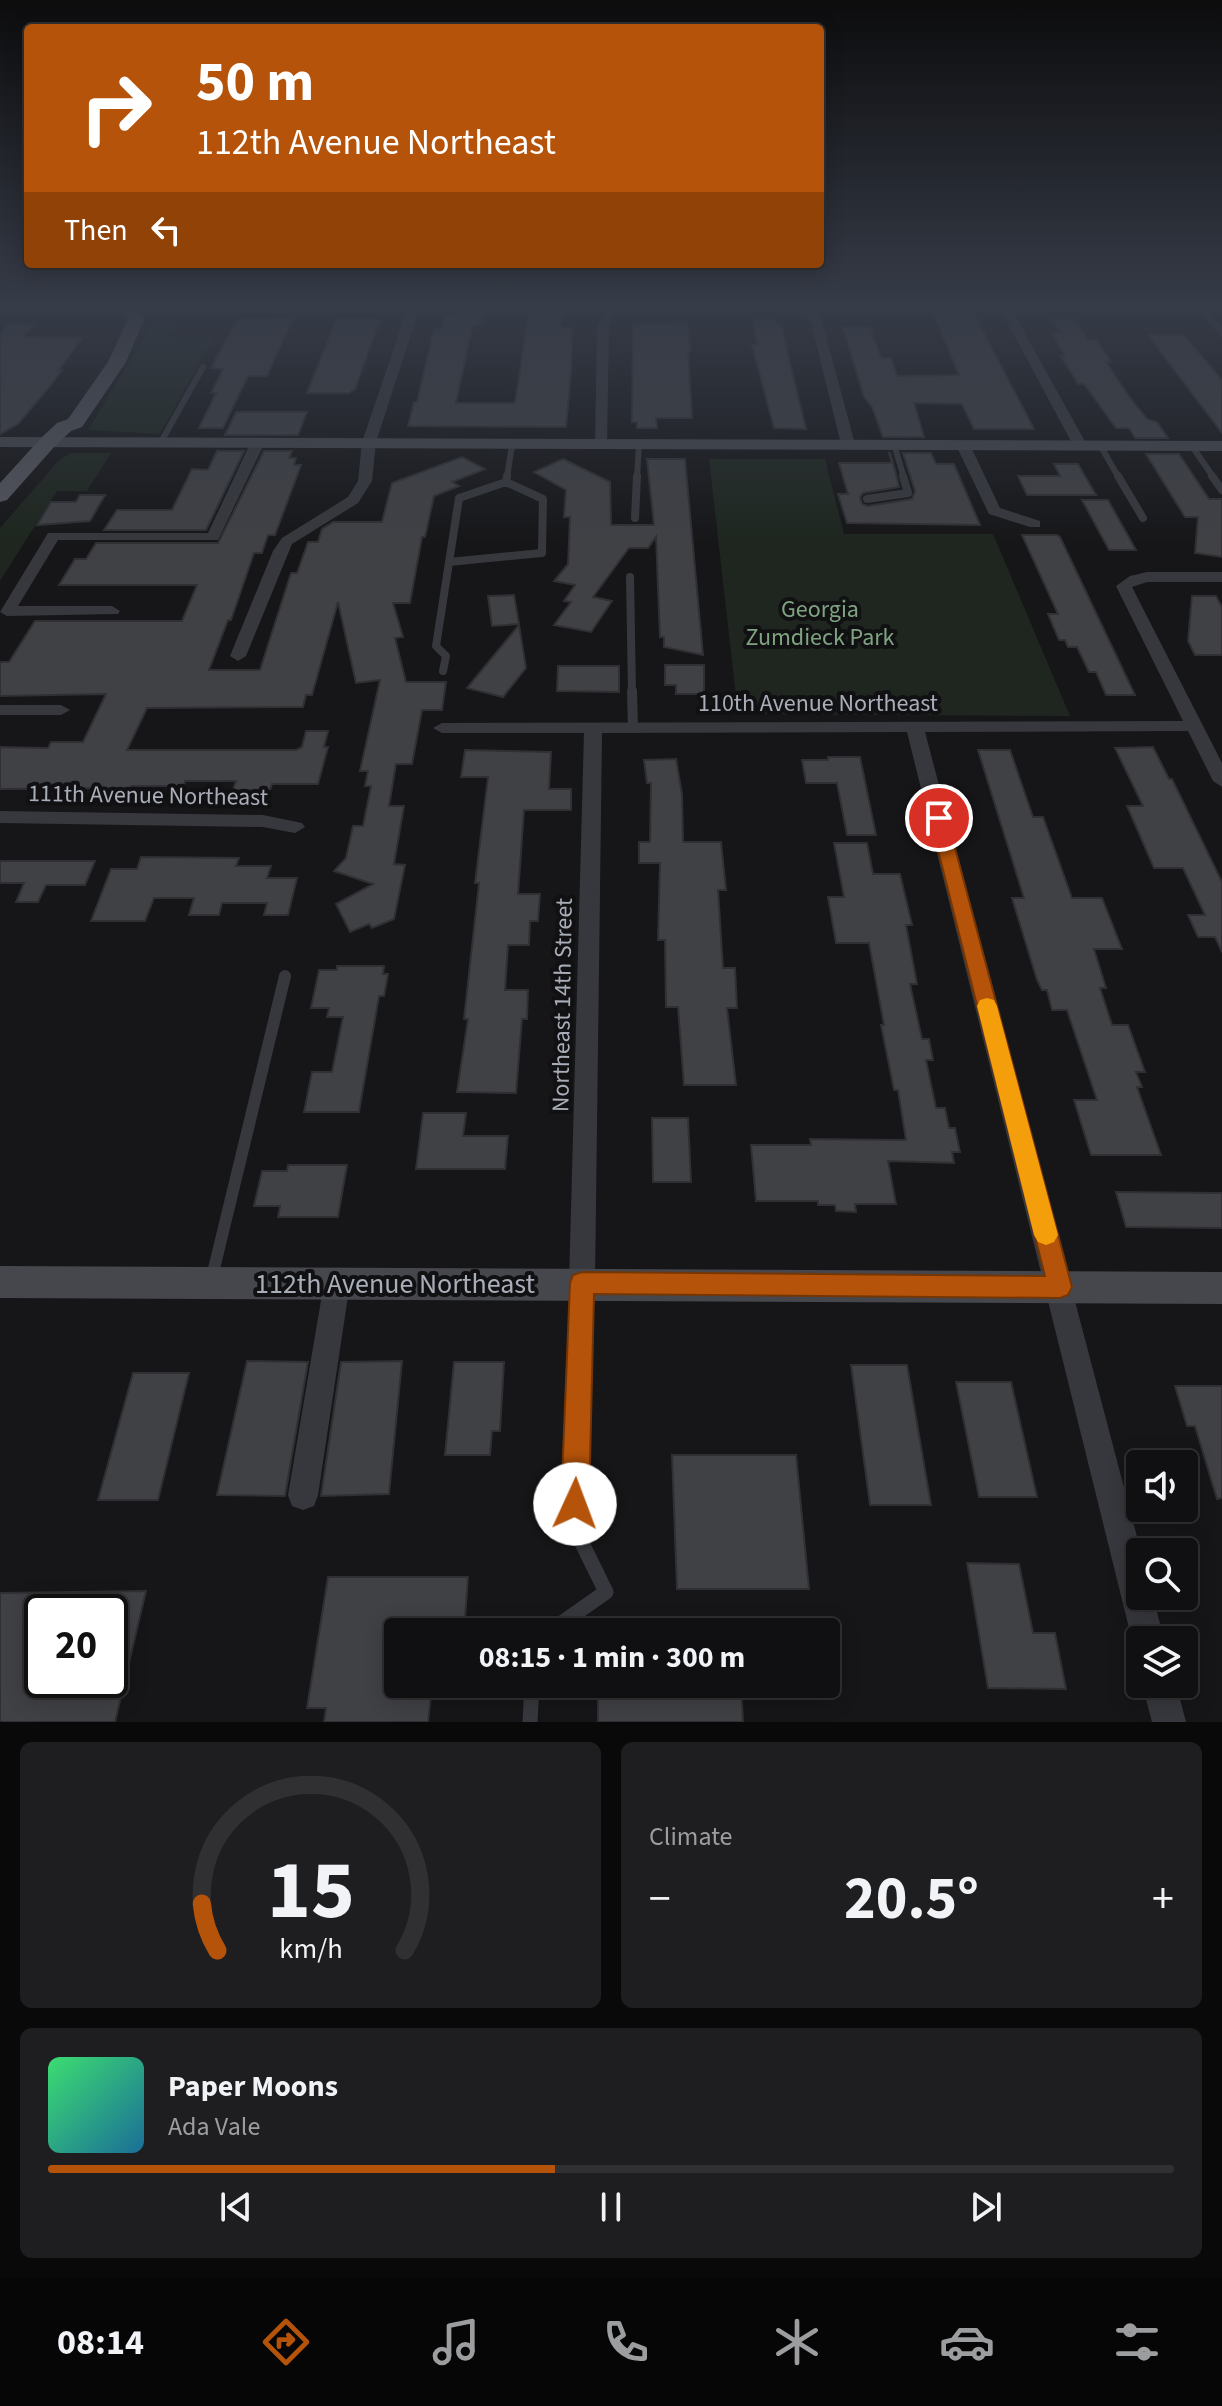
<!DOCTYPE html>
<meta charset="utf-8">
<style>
body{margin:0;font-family:"Source Sans 3",sans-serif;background:#1e1e20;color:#f1f3f6;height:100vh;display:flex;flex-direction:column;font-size:30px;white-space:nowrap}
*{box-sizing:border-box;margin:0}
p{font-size:26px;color:#9c9d9f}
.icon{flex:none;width:44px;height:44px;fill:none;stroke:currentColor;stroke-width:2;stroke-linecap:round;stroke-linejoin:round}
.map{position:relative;height:1722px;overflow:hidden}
.panel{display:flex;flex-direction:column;gap:20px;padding:20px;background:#09090a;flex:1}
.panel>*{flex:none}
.guide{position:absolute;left:24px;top:24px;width:800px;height:244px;border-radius:8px;box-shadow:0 4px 20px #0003,0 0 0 2px #303032;background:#b45309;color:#fff;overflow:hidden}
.buttons{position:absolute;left:1126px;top:1450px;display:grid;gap:16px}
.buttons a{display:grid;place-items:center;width:72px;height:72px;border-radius:8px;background:#101012;box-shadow:0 4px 20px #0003,0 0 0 2px #303032;font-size:40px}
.speed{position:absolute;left:24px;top:1594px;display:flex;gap:16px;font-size:40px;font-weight:700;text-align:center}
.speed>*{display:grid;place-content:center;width:104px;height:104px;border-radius:50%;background:#101012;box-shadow:0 4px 20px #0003,0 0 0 2px #303032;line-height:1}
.speed .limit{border:4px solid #111;border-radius:12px;background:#fff;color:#111}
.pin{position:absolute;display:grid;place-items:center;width:68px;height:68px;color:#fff;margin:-34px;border:4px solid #fff;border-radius:50%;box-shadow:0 2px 8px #0007}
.me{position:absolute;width:88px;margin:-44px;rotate:2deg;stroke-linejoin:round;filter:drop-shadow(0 0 6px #0008)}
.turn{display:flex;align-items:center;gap:28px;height:168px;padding:0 40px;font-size:36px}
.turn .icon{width:104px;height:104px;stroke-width:2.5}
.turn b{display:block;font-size:56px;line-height:68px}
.then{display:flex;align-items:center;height:76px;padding:0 40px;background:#0003;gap:16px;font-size:30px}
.big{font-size:60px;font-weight:700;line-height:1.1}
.panel .tile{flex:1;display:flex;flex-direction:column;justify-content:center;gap:12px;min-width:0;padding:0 28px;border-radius:12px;background:#1e1e20}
.panel .dial{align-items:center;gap:0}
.dial svg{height:208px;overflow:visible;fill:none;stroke:#303032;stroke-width:7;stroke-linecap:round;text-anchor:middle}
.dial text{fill:#f1f3f6;stroke:none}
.song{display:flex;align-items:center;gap:24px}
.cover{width:96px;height:96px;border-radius:12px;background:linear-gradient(135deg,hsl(140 70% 55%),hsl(200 70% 35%))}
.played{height:8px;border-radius:4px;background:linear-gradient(90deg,#b45309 45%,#303032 45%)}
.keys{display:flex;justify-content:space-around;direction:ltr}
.heat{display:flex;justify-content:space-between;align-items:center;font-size:44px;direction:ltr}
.panel .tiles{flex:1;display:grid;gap:20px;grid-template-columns:1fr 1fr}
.tile:last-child{grid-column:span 2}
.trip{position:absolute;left:384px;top:1618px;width:456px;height:80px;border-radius:8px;background:#101012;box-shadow:0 4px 20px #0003,0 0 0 2px #303032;font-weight:700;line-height:80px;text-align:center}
.dock{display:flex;height:128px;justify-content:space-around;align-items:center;background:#060607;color:#9c9d9f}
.dock .icon{width:56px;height:56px}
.dock .selected{color:#b45309}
.dock b{font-size:36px;color:#f1f3f6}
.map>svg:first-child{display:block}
.green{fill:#1e261f}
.building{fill:#404145;stroke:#303034;stroke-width:2;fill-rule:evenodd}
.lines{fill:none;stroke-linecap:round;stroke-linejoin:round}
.service-far4{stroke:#37383d;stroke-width:6}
.service-far3{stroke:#37383d;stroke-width:8}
.service-far2{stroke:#37383d;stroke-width:10}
.service-far1{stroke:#37383d;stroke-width:12}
.service{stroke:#37383d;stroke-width:15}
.minor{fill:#37383d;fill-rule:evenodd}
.secondary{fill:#45474d;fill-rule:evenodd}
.primary{fill:#53555c;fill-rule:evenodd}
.route{fill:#b45309;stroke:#753606;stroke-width:2}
.slow{fill:#f59e0b}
.labels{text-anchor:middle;stroke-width:8;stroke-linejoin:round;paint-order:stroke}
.park-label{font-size:24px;fill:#7fa381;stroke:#111113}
.street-label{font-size:24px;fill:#a8adb8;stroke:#111113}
.near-street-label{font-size:28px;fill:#a8adb8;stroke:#111113}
</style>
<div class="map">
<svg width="1222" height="1722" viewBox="0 0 1222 1722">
<rect width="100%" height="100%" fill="#161618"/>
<!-- green -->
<path class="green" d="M 153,323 L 175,323 L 168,336 L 214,337 L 160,434 L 88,430 Z
M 71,453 L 111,453 L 87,491 L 57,491 L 0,581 L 0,528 L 60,459 Z
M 709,459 L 825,459 L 844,534 L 993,534 L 1070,716 L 738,714 Z"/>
<!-- building -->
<path class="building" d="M 457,305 L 485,305 L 481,323 L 472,326 L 456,403 L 515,403 L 530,305 L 566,305 L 560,327 L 572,327 L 571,372 L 566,427 L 408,426 L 414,402 L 417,402 L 434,329 L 441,330 L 445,315 L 455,316 Z
M 930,305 L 959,305 L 961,310 L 972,310 L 1034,429 L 974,429 L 962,404 L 914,403 L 924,437 L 883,437 L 872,407 L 864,397 L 843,327 L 870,327 L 881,358 L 891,358 L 897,376 L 959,375 Z
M 293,318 L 267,376 L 248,376 L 223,428 L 199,428 L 216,393 L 211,393 L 223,369 L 211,368 L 237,320 Z
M 753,319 L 774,319 L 776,325 L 781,325 L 806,429 L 774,428 L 752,345 L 757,345 Z
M 1052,319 L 1074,319 L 1088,340 L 1097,340 L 1111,362 L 1106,362 L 1130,398 L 1147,419 L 1157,422 L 1168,438 L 1135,438 L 1129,428 L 1116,428 L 1084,384 L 1078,384 L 1061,356 L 1065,356 L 1052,333 L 1061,333 Z
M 336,320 L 380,320 L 355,389 L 349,393 L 307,393 Z
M 687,323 L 691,351 L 688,351 L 692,418 L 656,418 L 657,428 L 637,428 L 637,422 L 632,422 L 633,324 Z
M 8,324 L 34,324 L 23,337 L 82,338 L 59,370 L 62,370 L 51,385 L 18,424 L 0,434 L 0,334 Z
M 1148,335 L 1184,335 L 1222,380 L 1222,433 Z
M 236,412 L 307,412 L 298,435 L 225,435 Z
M 217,451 L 244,451 L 206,530 L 104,530 L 117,510 L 172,510 L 192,469 L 208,470 Z
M 264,451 L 292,451 L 289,458 L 296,458 L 294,465 L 301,465 L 275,535 L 268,535 L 262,553 L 254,553 L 231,620 L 228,620 L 209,670 L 260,670 L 291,573 L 297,573 L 308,542 L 318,542 L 322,529 L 333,522 L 382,522 L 392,483 L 462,457 L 485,469 L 452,482 L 459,486 L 434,496 L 425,537 L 422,537 L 410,603 L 393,603 L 403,637 L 395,638 L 406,682 L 446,682 L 442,710 L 422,710 L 412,764 L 396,764 L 389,806 L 404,806 L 394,864 L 405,865 L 394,919 L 372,928 L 369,924 L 350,932 L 336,904 L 373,884 L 334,871 L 346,858 L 353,826 L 363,826 L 371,786 L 365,786 L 368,771 L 360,771 L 380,680 L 356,683 L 338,602 L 312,695 L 306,695 L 303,707 L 147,708 L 127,750 L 296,750 L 302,747 L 306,731 L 328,731 L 324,747 L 328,747 L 318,784 L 272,784 L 270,790 L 233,790 L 236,781 L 185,781 L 184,786 L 131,786 L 130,788 L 0,789 L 0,747 L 48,748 L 51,742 L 83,742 L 106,694 L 0,696 L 0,662 L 9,662 L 35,621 L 182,621 L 197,585 L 59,585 L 75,559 L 86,559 L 96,543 L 218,543 Z
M 889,453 L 890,453 L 896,474 L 899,487 L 863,493 L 860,497 L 862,504 L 868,506 L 912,499 L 915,491 L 903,453 L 931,453 L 936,464 L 954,464 L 980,525 L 847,523 L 838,494 L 848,494 L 839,463 L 892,463 Z
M 1146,454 L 1179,454 L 1209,499 L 1222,499 L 1222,557 L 1195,553 L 1198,517 L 1185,517 Z
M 563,459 L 610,482 L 611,525 L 654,525 L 647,459 L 685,459 L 703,655 L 664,647 L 664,637 L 660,637 L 656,537 L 648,548 L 629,548 L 593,597 L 612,601 L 591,632 L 554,625 L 571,602 L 564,601 L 575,585 L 554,581 L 568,564 L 570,517 L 564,517 L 566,490 L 534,472 Z
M 1054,464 L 1078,464 L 1096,495 L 1027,495 L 1018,476 L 1060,476 Z
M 80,495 L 105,495 L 90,521 L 37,525 L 51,502 L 76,502 Z
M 1082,500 L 1108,500 L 1136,550 L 1109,550 Z
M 1022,535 L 1057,535 L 1060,537 L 1135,695 L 1106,695 L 1096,672 L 1089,672 L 1077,647 L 1068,647 L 1065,640 L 1059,640 L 1048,614 L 1058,614 Z
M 514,595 L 519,624 L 492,626 L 488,596 Z
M 1192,596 L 1216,596 L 1222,607 L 1222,655 L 1195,655 L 1188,641 Z
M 519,625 L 526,668 L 503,697 L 467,688 Z
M 665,665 L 704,665 L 704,694 L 676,694 L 676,685 L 665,685 Z
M 558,666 L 619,666 L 619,692 L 557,691 Z
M 1153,747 L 1169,779 L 1172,779 L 1222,882 L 1222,952 L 1215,937 L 1198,937 L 1188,915 L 1205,915 L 1183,868 L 1154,868 L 1127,806 L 1143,806 L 1115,748 Z
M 465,750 L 551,752 L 549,789 L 571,789 L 571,810 L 524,810 L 518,894 L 540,894 L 538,921 L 530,921 L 529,945 L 508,945 L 505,990 L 528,990 L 527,1019 L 522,1019 L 516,1093 L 457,1092 L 468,1019 L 464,1019 L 479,883 L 475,883 L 488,777 L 461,777 Z
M 978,750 L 1010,750 L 1033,817 L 1043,817 L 1072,898 L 1102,898 L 1122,949 L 1094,949 L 1106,988 L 1100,988 L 1112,1025 L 1128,1025 L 1145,1072 L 1136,1072 L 1142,1087 L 1137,1087 L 1161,1155 L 1091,1155 L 1074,1100 L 1097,1100 L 1067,1010 L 1052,1010 L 1047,990 L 1042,990 L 1037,980 L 1012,898 L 1024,898 Z
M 828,757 L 860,757 L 876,835 L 847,835 L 837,783 L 806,783 L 802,760 L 828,760 Z
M 676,759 L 682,794 L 683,842 L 721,842 L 726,890 L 718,890 L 723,968 L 735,968 L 737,1008 L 727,1008 L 736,1085 L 684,1085 L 678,1007 L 666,1007 L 665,940 L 658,940 L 660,863 L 639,863 L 639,842 L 650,842 L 651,783 L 647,783 L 644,760 Z
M 834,843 L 867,843 L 873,874 L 900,874 L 912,925 L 906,925 L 917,984 L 910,984 L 922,1039 L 929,1039 L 933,1060 L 926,1060 L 936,1108 L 945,1108 L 949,1128 L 955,1128 L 960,1152 L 952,1152 L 954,1163 L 888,1161 L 896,1204 L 855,1204 L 856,1212 L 836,1211 L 835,1205 L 818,1205 L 818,1201 L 756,1201 L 751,1145 L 811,1145 L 810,1139 L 906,1140 L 898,1090 L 894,1090 L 881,1025 L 884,1025 L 869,943 L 836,943 L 828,897 L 844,897 Z
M 141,857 L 239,858 L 236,866 L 271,866 L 267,878 L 297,878 L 288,915 L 264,915 L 267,903 L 222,903 L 219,915 L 189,915 L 194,898 L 154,898 L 145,921 L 91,921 L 111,869 L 137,869 Z
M 0,861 L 95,861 L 85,885 L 46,885 L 38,902 L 16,902 L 24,883 L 0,883 Z
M 337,966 L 384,966 L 383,974 L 388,974 L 384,996 L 379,996 L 359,1112 L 304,1112 L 312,1072 L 332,1072 L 343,1017 L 327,1017 L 329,1008 L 311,1008 L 319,970 L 337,970 Z
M 423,1113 L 466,1113 L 463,1136 L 508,1136 L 505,1169 L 416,1169 Z
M 652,1118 L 688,1118 L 691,1182 L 653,1182 Z
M 288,1165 L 347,1165 L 338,1217 L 278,1217 L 280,1206 L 254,1206 L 262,1171 L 287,1171 Z
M 1116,1192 L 1222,1193 L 1222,1228 L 1126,1227 Z
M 247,1361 L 308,1362 L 285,1496 L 217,1495 Z
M 402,1361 L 389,1494 L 321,1496 L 341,1362 Z
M 454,1362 L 504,1362 L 500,1431 L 492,1431 L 490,1455 L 445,1455 Z
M 851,1365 L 907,1365 L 931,1505 L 870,1505 Z
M 133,1373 L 189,1373 L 158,1500 L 98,1500 Z
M 956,1382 L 1011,1382 L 1037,1497 L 979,1497 Z
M 1175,1386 L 1222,1386 L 1222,1498 L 1217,1499 L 1195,1426 L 1187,1426 Z
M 672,1455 L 796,1455 L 809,1589 L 677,1589 Z
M 967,1563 L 1019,1564 L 1033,1633 L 1055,1633 L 1066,1689 L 988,1688 Z
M 328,1577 L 468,1577 L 464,1632 L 398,1632 L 398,1684 L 432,1684 L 428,1722 L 324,1722 L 326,1708 L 307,1708 Z
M 146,1591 L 115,1722 L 0,1722 L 0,1593 ZM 42,1612 L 110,1612 L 110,1680 L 42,1680 Z
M 598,1684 L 741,1684 L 743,1722 L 598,1722 Z"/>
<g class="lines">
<!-- service-far4 -->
<path class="service-far4" d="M 161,442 L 203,367
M 894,444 L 904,478
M 1100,445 L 1119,478
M 1191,445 L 1214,478
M 507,478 L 512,444
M 637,478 L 639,444"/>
<!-- service-far3 -->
<path class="service-far3" d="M 1118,476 L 1143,518
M 1212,476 L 1222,490
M 867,499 L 908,493 L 903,476
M 635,518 L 637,476
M 449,562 L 542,553 L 543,499 L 506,482
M 630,577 L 632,693
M 443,671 L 446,656 L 436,646 L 459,498 L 506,482 L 507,476"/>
<!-- service-far2 -->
<path class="service-far2" d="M 632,691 L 633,728"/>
<!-- service-far1 -->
<path class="service-far1" d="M 212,1277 L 285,976
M 582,1300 L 582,1289"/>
<!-- service -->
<path class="service" d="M 549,1632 L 606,1592 L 575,1529 L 582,1298
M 530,1722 L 532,1684"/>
<!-- minor -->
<path class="minor" d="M 782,305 L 809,309 L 821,318 L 855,444 L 853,447 L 841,444 L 810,319 L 802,314 L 781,311 L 627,312 L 614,315 L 609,327 L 607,444 L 595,447 L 597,327 L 606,311 L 627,306 Z
M 998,305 L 1202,306 L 1222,327 L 1222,337 L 1199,312 L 1013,312 L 1087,445 L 1080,449 L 1073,445 Z
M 0,306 L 133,306 L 139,309 L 133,312 L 0,312 Z
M 162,307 L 413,307 L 419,310 L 376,442 L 372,481 L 358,503 L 292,544 L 246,656 L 238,661 L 230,656 L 273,551 L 282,538 L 348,497 L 358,481 L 362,442 L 406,313 L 166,312 L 160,309 Z
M 258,438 L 265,442 L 218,540 L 58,540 L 18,606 L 112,606 L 120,611 L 118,614 L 7,616 L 0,612 L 48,533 L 208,533 L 251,442 Z
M 958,442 L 970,445 L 1000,508 L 1040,521 L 1040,527 L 1030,527 L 989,514 L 956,445 Z
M 1147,572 L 1222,572 L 1222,582 L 1147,582 L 1132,587 L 1222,763 L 1222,787 L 1213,781 L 1188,731 L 925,732 L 1141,1552 L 1140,1596 L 1153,1596 L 1164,1640 L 1140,1640 L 1140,1653 L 1132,1640 L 907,732 L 602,733 L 595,1283 L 591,1292 L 582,1295 L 573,1292 L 569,1283 L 584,733 L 442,733 L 433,728 L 442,723 L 1183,721 L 1116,586 L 1130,576 Z
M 0,705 L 61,705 L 70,710 L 61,715 L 0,715 Z
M 0,811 L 263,815 L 302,823 L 305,827 L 295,833 L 263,827 L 0,823 Z
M 337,1271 L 346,1274 L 350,1283 L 318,1495 L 314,1506 L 303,1510 L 292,1506 L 288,1495 L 324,1283 L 328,1274 Z
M 1142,1684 L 1176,1684 L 1186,1722 L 1152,1722 Z"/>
<!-- secondary -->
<path class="secondary" d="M 0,437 L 1222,441 L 1222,451 L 0,447 Z
M 0,1266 L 1222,1272 L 1222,1304 L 0,1298 Z"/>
<!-- primary -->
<path class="primary" d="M 131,309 L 145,317 L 126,362 L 82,427 L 71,431 L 55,446 L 7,500 L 0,502 L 0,483 L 41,438 L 57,423 L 68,419 L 108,362 L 128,319 L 123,314 Z"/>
</g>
<!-- sky -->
<linearGradient id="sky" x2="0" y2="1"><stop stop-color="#0c0c0d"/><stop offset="0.56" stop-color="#363c48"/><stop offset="1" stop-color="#363c48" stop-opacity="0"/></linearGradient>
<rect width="1222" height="546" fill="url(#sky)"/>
<!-- route -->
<path class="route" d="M 939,813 L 947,818 L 1072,1287 L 1068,1295 L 1060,1298 L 594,1294 L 589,1504 L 585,1513 L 575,1517 L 565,1513 L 561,1504 L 570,1283 L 573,1275 L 582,1272 L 1045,1276 L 930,818 Z"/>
<!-- slow -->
<path class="slow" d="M 987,998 L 994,1000 L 997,1006 L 1058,1235 L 1054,1242 L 1046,1245 L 1038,1242 L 1034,1235 L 977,1006 L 980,1000 Z"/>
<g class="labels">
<!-- park labels -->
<g class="park-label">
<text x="820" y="617">Georgia<tspan x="820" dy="28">Zumdieck Park</tspan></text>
</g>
<!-- street labels -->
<g class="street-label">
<text x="818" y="711">110th Avenue Northeast</text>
<text transform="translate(148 795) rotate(1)" y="8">111th Avenue Northeast</text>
<text transform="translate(562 1005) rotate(-89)" y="8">Northeast 14th Street</text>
</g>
<!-- near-street labels -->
<g class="near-street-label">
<text x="395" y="1293">112th Avenue Northeast</text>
</g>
</g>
</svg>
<div class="buttons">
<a><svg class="icon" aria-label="sound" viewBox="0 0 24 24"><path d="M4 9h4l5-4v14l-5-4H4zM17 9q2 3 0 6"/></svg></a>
<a><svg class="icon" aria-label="search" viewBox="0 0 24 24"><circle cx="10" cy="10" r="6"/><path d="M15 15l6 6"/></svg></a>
<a><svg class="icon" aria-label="layers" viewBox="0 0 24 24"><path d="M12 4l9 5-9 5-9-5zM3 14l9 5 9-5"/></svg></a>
</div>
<div class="speed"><div class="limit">20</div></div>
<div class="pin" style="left:939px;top:818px;background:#d93025"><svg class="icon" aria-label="arrive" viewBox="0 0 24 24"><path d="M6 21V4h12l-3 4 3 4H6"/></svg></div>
<svg class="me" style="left:575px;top:1504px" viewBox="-20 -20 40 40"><circle r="19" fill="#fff"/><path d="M0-13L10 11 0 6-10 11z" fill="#b45309"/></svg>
<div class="trip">08:15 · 1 min · 300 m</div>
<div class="guide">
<div class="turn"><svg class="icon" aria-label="right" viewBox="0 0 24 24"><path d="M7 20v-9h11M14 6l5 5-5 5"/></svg><div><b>50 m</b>112th Avenue Northeast</div></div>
<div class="then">Then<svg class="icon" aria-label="left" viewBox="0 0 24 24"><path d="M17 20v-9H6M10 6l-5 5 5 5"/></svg></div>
</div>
</div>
<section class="panel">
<div class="tiles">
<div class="tile dial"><svg viewBox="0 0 100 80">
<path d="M14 69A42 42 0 1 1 86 69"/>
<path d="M14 69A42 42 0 0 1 8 51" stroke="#b45309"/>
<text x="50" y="56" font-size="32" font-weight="700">15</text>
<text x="50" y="72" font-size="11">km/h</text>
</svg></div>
<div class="tile"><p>Climate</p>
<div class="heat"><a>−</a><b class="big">20.5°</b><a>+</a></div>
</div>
<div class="tile">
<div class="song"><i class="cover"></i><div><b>Paper Moons</b><p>Ada Vale</p></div></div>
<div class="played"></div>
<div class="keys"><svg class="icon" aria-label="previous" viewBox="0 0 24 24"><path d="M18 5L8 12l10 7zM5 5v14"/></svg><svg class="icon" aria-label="pause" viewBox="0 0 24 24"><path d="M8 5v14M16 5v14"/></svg><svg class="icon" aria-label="next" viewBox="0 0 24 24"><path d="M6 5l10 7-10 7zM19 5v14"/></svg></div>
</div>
</div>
</section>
<nav class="dock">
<b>08:14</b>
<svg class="icon selected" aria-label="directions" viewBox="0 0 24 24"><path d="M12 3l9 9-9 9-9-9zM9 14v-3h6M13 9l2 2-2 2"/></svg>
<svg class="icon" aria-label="music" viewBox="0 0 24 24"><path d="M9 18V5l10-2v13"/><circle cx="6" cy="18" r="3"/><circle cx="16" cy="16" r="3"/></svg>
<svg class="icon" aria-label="phone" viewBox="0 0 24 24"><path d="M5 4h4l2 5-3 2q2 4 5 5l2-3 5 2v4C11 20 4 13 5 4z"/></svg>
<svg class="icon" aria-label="climate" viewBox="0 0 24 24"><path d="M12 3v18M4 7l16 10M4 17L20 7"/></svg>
<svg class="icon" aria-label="car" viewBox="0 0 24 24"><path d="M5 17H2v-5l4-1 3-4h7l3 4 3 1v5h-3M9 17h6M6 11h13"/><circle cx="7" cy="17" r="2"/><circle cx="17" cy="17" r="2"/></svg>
<svg class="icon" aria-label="filters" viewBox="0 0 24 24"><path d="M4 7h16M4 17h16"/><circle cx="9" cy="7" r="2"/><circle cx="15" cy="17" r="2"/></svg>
</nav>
